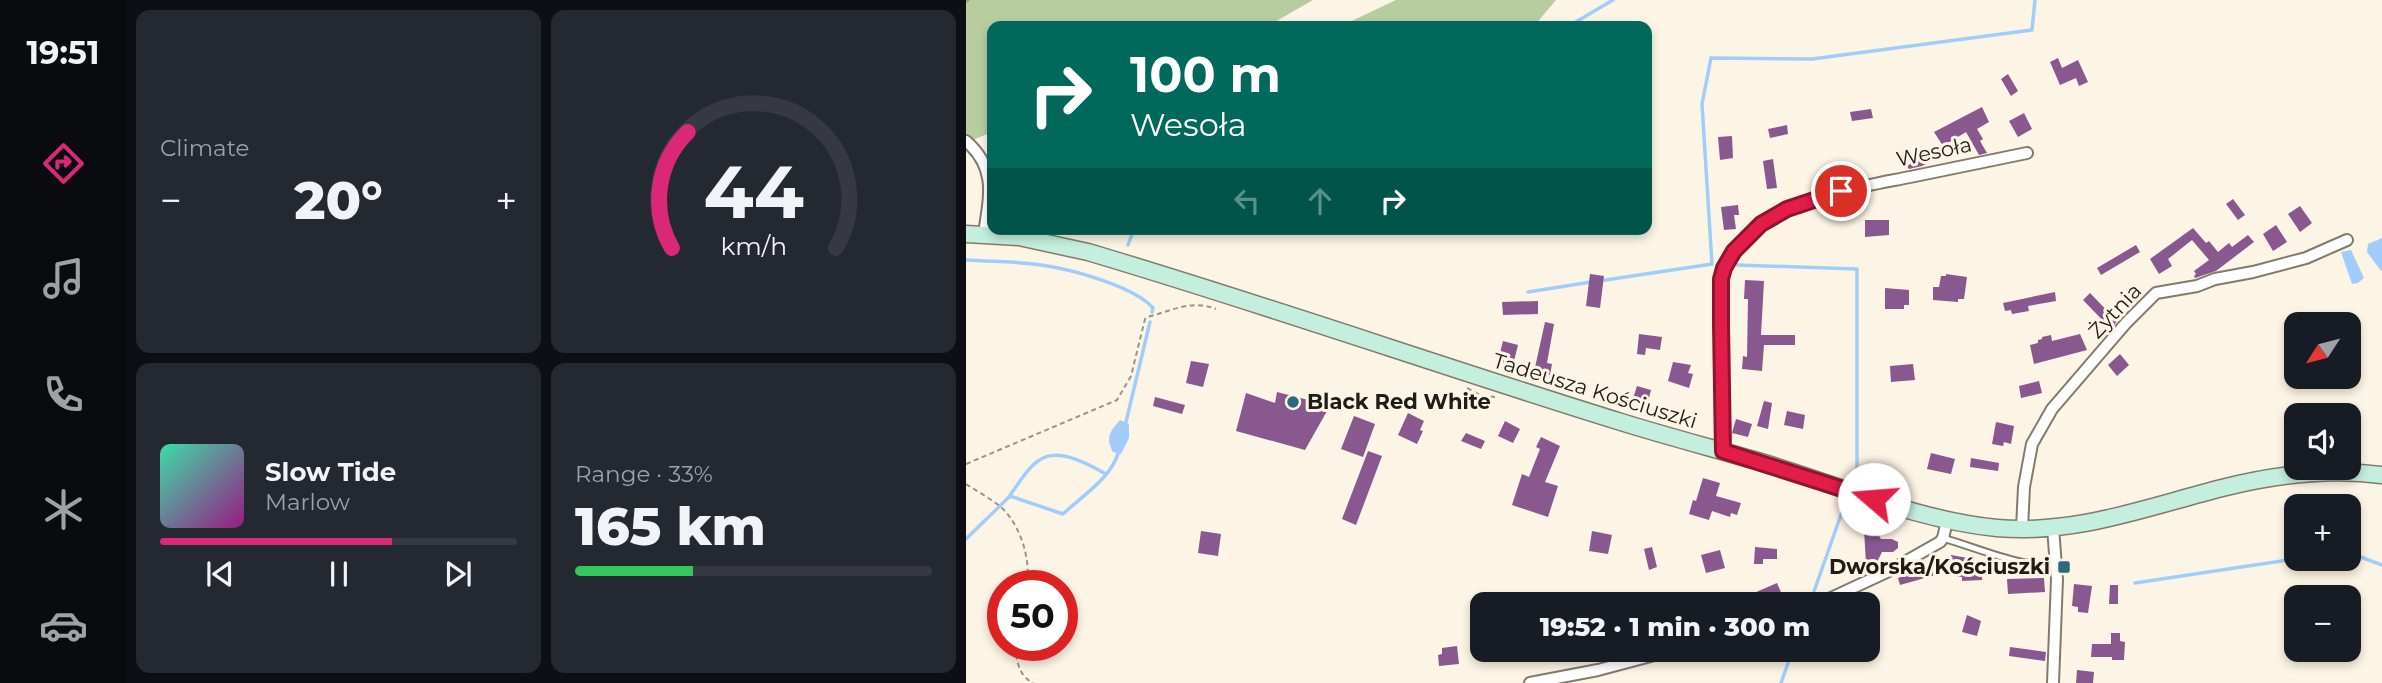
<!DOCTYPE html>
<meta charset="utf-8">
<style>
body{margin:0;font-family:Montserrat,sans-serif;background:#242831;color:#f1f3f6;height:100vh;display:flex;flex-direction:column;font-size:26px;white-space:nowrap}
*{box-sizing:border-box;margin:0}
p{font-size:23px;color:#9ea1a6}
.icon{flex:none;width:38px;height:38px;fill:none;stroke:currentColor;stroke-width:2;stroke-linecap:round;stroke-linejoin:round}
.map{position:relative;flex:1;overflow:hidden}
.sheet{display:flex;flex-direction:column;gap:10px;padding:10px;background:#0d0f14;width:840px}
.sheet>*{flex:none}
.banner{position:absolute;left:21px;top:21px;width:665px;height:214px;border-radius:14px;box-shadow:0 4px 10px #0003;background:#00695c;color:#fff;overflow:hidden}
.needle{width:46px;rotate:234deg}
.buttons{position:absolute;left:1318px;top:312px;display:grid;gap:14px}
.buttons a{display:grid;place-items:center;width:77px;height:77px;border-radius:14px;background:#171b24;box-shadow:0 4px 10px #0003;font-size:35px}
.speed{position:absolute;left:21px;top:570px;display:flex;gap:14px;font-size:35px;font-weight:700;text-align:center}
.speed>*{display:grid;place-content:center;width:91px;height:91px;border-radius:50%;background:#171b24;box-shadow:0 4px 10px #0003;line-height:1}
.speed .limit{border:10px solid #d22;background:#fff;color:#111}
.pin{position:absolute;display:grid;place-items:center;width:60px;height:60px;color:#fff;margin:-30px;border:4px solid #fff;border-radius:50%;box-shadow:0 2px 7px #0007}
.me{position:absolute;width:77px;margin:-38px;rotate:288deg;stroke-linejoin:round;filter:drop-shadow(0 0 5px #0008)}
.turn{display:flex;align-items:center;gap:24px;height:147px;padding:0 28px;font-size:32px}
.turn .icon{width:91px;height:91px;stroke-width:2.5}
.turn b{display:block;font-size:49px;line-height:60px}
.lanes{display:flex;align-items:center;height:66px;padding:0 28px;background:#0003;justify-content:center;gap:35px;direction:ltr}
.lanes .off{opacity:.35}
.big{font-size:52px;font-weight:800;line-height:1.1}
.sheet .widget{flex:1;display:flex;flex-direction:column;justify-content:center;gap:10px;min-width:0;padding:0 24px;border-radius:14px;background:#242831}
.sheet .dial{align-items:center;gap:0}
.dial svg{height:182px;overflow:visible;fill:none;stroke:#363941;stroke-width:7;stroke-linecap:round;text-anchor:middle}
.dial text{fill:#f1f3f6;stroke:none}
.song{display:flex;align-items:center;gap:21px}
.cover{width:84px;height:84px;border-radius:10px;background:linear-gradient(135deg,hsl(160 70% 55%),hsl(310 70% 35%))}
.played{height:7px;border-radius:4px;background:linear-gradient(90deg,#db2777 65%,#363941 65%)}
.keys{display:flex;justify-content:space-around;direction:ltr}
.heat{display:flex;justify-content:space-between;align-items:center;font-size:38px;direction:ltr}
.charge{height:10px;border-radius:5px;background:linear-gradient(90deg,#34c759 33%,#363941 0)}
.sheet .tiles{flex:1;display:grid;gap:10px;grid-template-columns:repeat(2,1fr)}
.trip{position:absolute;left:504px;top:592px;width:410px;height:70px;border-radius:14px;background:#171b24;box-shadow:0 4px 10px #0003;font-weight:800;line-height:70px;text-align:center}
main{display:flex;flex:1;min-height:0}
.tabs{display:flex;flex-direction:column;width:126px;justify-content:space-around;align-items:center;background:#090b0e;color:#9ea1a6}
.tabs .icon{width:49px;height:49px}
.tabs .on{color:#db2777}
.tabs b{font-size:32px;color:#f1f3f6}
.map>svg:first-child{display:block}
.green{fill:#b7cd9f}
.water{fill:#a2cdfa}
.lines{fill:none;stroke-linecap:round;stroke-linejoin:round}
.stream{stroke:#a2cdfa;stroke-width:3.5}
.building{fill:#88588e}
.service-casing{stroke:#827b6d;stroke-width:9}
.minor-casing{stroke:#827b6d;stroke-width:14}
.secondary-casing{stroke:#827b6d;stroke-width:19}
.path{stroke:#9a9489;stroke-width:2;stroke-dasharray:5 3.5;stroke-linecap:butt}
.service{stroke:#fff;stroke-width:5}
.minor{stroke:#fff;stroke-width:10}
.secondary{stroke:#c4eede;stroke-width:16}
.route-casing{stroke:#92132f;stroke-width:18}
.route{stroke:#e11d48;stroke-width:12}
.poi-dot{fill:#296a7e;stroke:#fcf4e4;stroke-width:2.5}
.labels{text-anchor:middle;stroke-width:6;stroke-linejoin:round;paint-order:stroke}
.street-label{font-size:21px;fill:#1e1c16;stroke:#fcf4e4}
.poi-label{font-size:21px;font-weight:bold;fill:#1e1c16;stroke:#fcf4e4;text-anchor:start}
</style>
<main>
<nav class="tabs">
<b>19:51</b>
<svg class="icon on" aria-label="directions" viewBox="0 0 24 24"><path d="M12 3l9 9-9 9-9-9zM9 14v-3h6M13 9l2 2-2 2"/></svg>
<svg class="icon" aria-label="music" viewBox="0 0 24 24"><path d="M9 18V5l10-2v13"/><circle cx="6" cy="18" r="3"/><circle cx="16" cy="16" r="3"/></svg>
<svg class="icon" aria-label="phone" viewBox="0 0 24 24"><path d="M5 4h4l2 5-3 2q2 4 5 5l2-3 5 2v4C11 20 4 13 5 4z"/></svg>
<svg class="icon" aria-label="climate" viewBox="0 0 24 24"><path d="M12 3v18M4 7l16 10M4 17L20 7"/></svg>
<svg class="icon" aria-label="car" viewBox="0 0 24 24"><path d="M5 17H2v-5l4-1 3-4h7l3 4 3 1v5h-3M9 17h6M6 11h13"/><circle cx="7" cy="17" r="2"/><circle cx="17" cy="17" r="2"/></svg>
</nav>
<section class="sheet">
<div class="tiles">
<div class="widget"><p>Climate</p>
<div class="heat"><a>−</a><b class="big">20°</b><a>+</a></div>
</div>
<div class="widget dial"><svg viewBox="0 0 100 80">
<path d="M14 69A42 42 0 1 1 86 69"/>
<path d="M14 69A42 42 0 0 1 21 18" stroke="#db2777"/>
<text x="50" y="56" font-size="32" font-weight="700">44</text>
<text x="50" y="72" font-size="11">km/h</text>
</svg></div>
<div class="widget">
<div class="song"><i class="cover"></i><div><b>Slow Tide</b><p>Marlow</p></div></div>
<div class="played"></div>
<div class="keys"><svg class="icon" aria-label="previous" viewBox="0 0 24 24"><path d="M18 5L8 12l10 7zM5 5v14"/></svg><svg class="icon" aria-label="pause" viewBox="0 0 24 24"><path d="M8 5v14M16 5v14"/></svg><svg class="icon" aria-label="next" viewBox="0 0 24 24"><path d="M6 5l10 7-10 7zM19 5v14"/></svg></div>
</div>
<div class="widget"><p>Range · 33%</p><b class="big">165 km</b><div class="charge"></div></div>
</div>
</section>
<div class="map">
<svg width="1416" height="683" viewBox="0 0 1416 683">
<rect width="100%" height="100%" fill="#fcf4e4"/>
<!-- green -->
<path class="green" d="M 0,0 L 347,0 L 302,26 L 26,26 L 26,132 L 0,143 Z
M 430,0 L 590,0 L 568,26 L 375,26 Z"/>
<!-- water -->
<path class="water" d="M 1416,238 L 1416,270 L 1415,271 L 1401,252 L 1402,244 Z
M 1385,250 L 1398,278 L 1392,283 L 1386,284 L 1375,252 Z
M 154,420 L 163,424 L 163,438 L 155,454 L 147,452 C 139,438 144,431 154,420 Z"/>
<g class="lines">
<!-- stream -->
<path class="stream" d="M 603,26 L 647,0
M 162,245 L 168,229
M 0,260 C 28,262 60,261 87,267 C 114,272 170,288 187,308 L 186,312
M 771,265 L 891,269 L 891,471
M 633,281 L 746,264 L 736,104 L 745,58 L 846,59 L 1066,30 L 1069,0
M 562,292 L 625,282
M 159,426 L 184,322
M 44,495 C 53,483 63,465 77,458 C 96,449 124,465 140,474
M 0,539 L 44,496 L 97,514 C 116,496 147,477 153,450
M 1382,552 L 1416,565
M 1169,583 L 1336,558
M 845,600 L 877,509
M 815,683 L 827,649"/>
</g>
<!-- building -->
<path class="building" d="M 1092,58 L 1096,68 L 1112,60 L 1122,82 L 1113,86 L 1110,78 L 1094,85 L 1084,62 Z
M 1042,74 L 1052,91 L 1045,96 L 1035,79 Z
M 1016,107 L 1023,122 L 1011,129 L 1017,139 L 1014,141 L 1021,153 L 1013,155 L 1000,132 L 977,146 L 968,132 Z
M 905,109 L 907,118 L 886,121 L 884,112 Z
M 1058,113 L 1066,129 L 1052,137 L 1043,121 Z
M 821,125 L 822,134 L 804,138 L 802,129 Z
M 766,136 L 767,158 L 754,160 L 752,137 Z
M 960,154 L 965,161 L 956,166 L 943,169 L 941,166 Z
M 807,159 L 811,188 L 801,189 L 797,161 Z
M 1267,199 L 1279,215 L 1272,220 L 1260,204 Z
M 772,205 L 773,215 L 768,215 L 770,229 L 758,230 L 755,207 Z
M 1334,206 L 1346,223 L 1334,232 L 1322,214 Z
M 899,220 L 923,220 L 923,235 L 899,237 Z
M 1310,225 L 1321,242 L 1307,251 L 1297,234 Z
M 1227,228 L 1240,243 L 1243,241 L 1252,252 L 1263,243 L 1266,247 L 1282,235 L 1288,242 L 1250,271 L 1229,278 L 1228,276 L 1230,274 L 1228,271 L 1243,260 L 1226,240 L 1202,259 L 1206,266 L 1193,274 L 1184,259 Z
M 1170,245 L 1174,252 L 1135,275 L 1131,268 Z
M 624,274 L 638,276 L 634,308 L 620,306 Z
M 980,274 L 1001,277 L 998,299 L 992,299 L 992,302 L 967,300 L 967,287 L 973,287 L 975,276 L 980,276 Z
M 779,280 L 798,281 L 795,335 L 829,335 L 829,345 L 798,345 L 796,371 L 776,369 L 777,356 L 781,357 L 782,299 L 778,299 Z
M 919,288 L 943,290 L 943,305 L 938,305 L 938,309 L 919,309 Z
M 1089,292 L 1090,301 L 1062,306 L 1063,311 L 1046,314 L 1045,310 L 1039,311 L 1037,303 Z
M 1124,293 L 1151,321 L 1145,329 L 1117,300 Z
M 572,301 L 572,314 L 537,315 L 536,302 Z
M 579,322 L 588,324 L 581,363 L 586,364 L 584,375 L 568,372 Z
M 673,334 L 696,337 L 694,350 L 680,348 L 679,355 L 671,354 Z
M 1114,334 L 1121,350 L 1068,364 L 1064,345 L 1072,343 L 1072,340 L 1076,339 L 1076,337 L 1085,335 L 1086,341 Z
M 537,341 L 552,345 L 547,365 L 532,361 Z
M 1154,354 L 1163,365 L 1151,376 L 1142,365 Z
M 225,361 L 243,364 L 237,387 L 220,383 Z
M 707,362 L 725,365 L 722,373 L 727,374 L 723,388 L 702,381 Z
M 947,364 L 949,380 L 925,382 L 924,366 Z
M 1073,381 L 1076,393 L 1055,398 L 1053,386 Z
M 671,386 L 685,390 L 681,406 L 666,402 Z
M 311,392 L 354,403 L 354,408 L 361,411 L 339,450 L 270,431 L 280,393 L 309,403 Z
M 189,397 L 219,405 L 216,414 L 187,406 Z
M 798,401 L 806,403 L 802,429 L 791,426 Z
M 821,411 L 839,415 L 837,429 L 818,425 Z
M 442,413 L 458,421 L 454,430 L 457,431 L 451,444 L 432,435 Z
M 388,416 L 409,424 L 397,457 L 375,449 Z
M 770,419 L 786,424 L 782,437 L 766,433 Z
M 539,421 L 554,429 L 547,443 L 532,436 Z
M 1030,422 L 1048,426 L 1045,444 L 1038,442 L 1037,446 L 1026,444 Z
M 500,433 L 519,441 L 515,449 L 495,441 Z
M 575,437 L 594,446 L 579,482 L 592,486 L 582,517 L 546,505 L 556,474 L 563,477 L 574,449 L 570,447 Z
M 402,451 L 416,456 L 390,525 L 376,519 Z
M 965,453 L 989,459 L 985,474 L 961,469 Z
M 1005,458 L 1033,463 L 1032,471 L 1004,467 Z
M 737,478 L 754,483 L 750,496 L 775,503 L 771,515 L 765,513 L 764,517 L 746,511 L 743,520 L 723,514 L 727,500 L 730,501 Z
M 908,528 L 915,539 L 926,539 L 932,542 L 932,548 L 927,552 L 916,552 L 910,564 L 900,564 L 898,529 Z
M 235,531 L 255,534 L 252,556 L 232,553 Z
M 626,531 L 646,535 L 642,554 L 623,551 Z
M 686,547 L 691,567 L 683,570 L 678,549 Z
M 789,547 L 811,549 L 811,559 L 797,559 L 797,564 L 788,564 Z
M 754,550 L 759,568 L 740,573 L 735,555 Z
M 985,555 L 1002,558 L 1001,571 L 1016,571 L 1016,580 L 996,581 L 996,577 L 973,574 L 934,585 L 932,578 L 954,570 L 953,566 L 963,563 L 983,566 Z
M 1078,578 L 1079,592 L 1042,594 L 1041,579 Z
M 811,583 L 817,597 L 801,604 L 785,604 L 781,596 Z
M 1108,584 L 1126,586 L 1122,613 L 1112,612 L 1112,607 L 1106,606 Z
M 1144,585 L 1152,585 L 1152,604 L 1143,604 Z
M 1001,615 L 1015,621 L 1011,636 L 996,632 Z
M 1145,633 L 1154,633 L 1154,641 L 1159,642 L 1158,660 L 1146,660 L 1146,657 L 1125,657 L 1126,644 L 1145,644 Z
M 491,646 L 493,664 L 473,666 L 472,655 L 476,654 L 476,648 Z
M 1044,647 L 1080,652 L 1079,661 L 1043,656 Z
M 1111,670 L 1128,672 L 1127,683 L 1110,683 Z"/>
<g class="lines">
<!-- service casing -->
<g class="service-casing">
<path id="service" d="M 977,538 C 1014,549 1052,566 1091,567"/>
</g>
<!-- minor casing -->
<g class="minor-casing">
<path id="minor" d="M 0,141 C 32,169 23,197 18,234
M 757,451 L 755,279 C 776,204 880,190 944,177 C 983,169 1022,161 1061,153
M 1087,528 L 1091,579 L 1087,683
M 1056,529 L 1058,487 L 1066,444 L 1086,409 L 1160,323 L 1190,293 L 1231,286 L 1249,279 L 1287,272 L 1340,258 L 1381,240
M 852,604 L 923,571 L 974,542 L 977,538 L 981,521
M 564,683 L 632,670 L 711,649"/>
</g>
<!-- secondary casing -->
<g class="secondary-casing">
<path id="secondary" d="M 0,234 L 53,237 L 122,252 C 301,305 477,367 655,422 C 700,436 746,448 791,461 C 871,484 948,520 1031,528 C 1109,535 1181,507 1256,488 C 1307,475 1363,468 1416,475"/>
</g>
<!-- path -->
<path class="path" d="M 0,2 L 3,0
M 501,388 L 514,395 L 529,397
M 0,464 L 151,400 L 165,376 L 179,319 L 181,317 C 206,311 225,299 250,309
M 0,484 C 12,492 26,499 37,509 C 55,527 66,562 60,586
M 49,646 C 51,661 52,675 67,683"/>
<!-- service -->
<use href="#service" class="service"/>
<!-- minor -->
<use href="#minor" class="minor"/>
<!-- secondary -->
<use href="#secondary" class="secondary"/>
</g>
<g class="lines">
<!-- route casing -->
<g class="route-casing">
<path id="route" d="M 875,191 L 821,209 L 795,224 L 768,251 L 758,268 L 755,279 L 755,324 L 757,451 L 908,499"/>
</g>
<!-- route -->
<use href="#route" class="route"/>
</g>
<!-- markers -->
<g class="poi-dot">
<circle cx="327" cy="402" r="7"/>
<rect x="1091" y="560" width="14" height="14" rx="3.5"/>
</g>
<g class="labels">
<!-- street labels -->
<g class="street-label">
<text transform="translate(968 152) rotate(-12)" y="7">Wesoła</text>
<text transform="translate(1149 311) rotate(-47)" y="7">Żytnia</text>
<text transform="translate(629 391) rotate(17)" y="7">Tadeusza Kościuszki</text>
</g>
<!-- poi labels -->
<g class="poi-label">
<text x="341" y="409">Black Red White</text>
<text x="1084" y="574" text-anchor="end">Dworska/Kościuszki</text>
</g>
</g>
</svg>
<div class="buttons">
<a><svg class="needle" viewBox="-14 -14 28 28"><path d="M0-13l5 13h-10z" fill="#e53935"/><path d="M0 13l5-13h-10z" fill="#9ea1a6"/></svg></a>
<a><svg class="icon" aria-label="sound" viewBox="0 0 24 24"><path d="M4 9h4l5-4v14l-5-4H4zM17 9q2 3 0 6"/></svg></a>
<a>+</a>
<a>−</a>
</div>
<div class="speed"><div class="limit">50</div></div>
<div class="pin" style="left:875px;top:191px;background:#d93025"><svg class="icon" aria-label="arrive" viewBox="0 0 24 24"><path d="M6 21V4h12l-3 4 3 4H6"/></svg></div>
<svg class="me" style="left:908px;top:499px" viewBox="-20 -20 40 40"><circle r="19" fill="#fff"/><path d="M0-13L10 11 0 6-10 11z" fill="#e11d48"/></svg>
<div class="trip">19:52 · 1 min · 300 m</div>
<div class="banner">
<div class="turn"><svg class="icon" aria-label="right" viewBox="0 0 24 24"><path d="M7 20v-9h11M14 6l5 5-5 5"/></svg><div><b>100 m</b>Wesoła</div></div>
<div class="lanes"><svg class="icon off" aria-label="left" viewBox="0 0 24 24"><path d="M17 20v-9H6M10 6l-5 5 5 5"/></svg><svg class="icon off" aria-label="ahead" viewBox="0 0 24 24"><path d="M12 20V5M6 11l6-6 6 6"/></svg><svg class="icon" aria-label="right" viewBox="0 0 24 24"><path d="M7 20v-9h11M14 6l5 5-5 5"/></svg></div>
</div>
</div>
</main>
